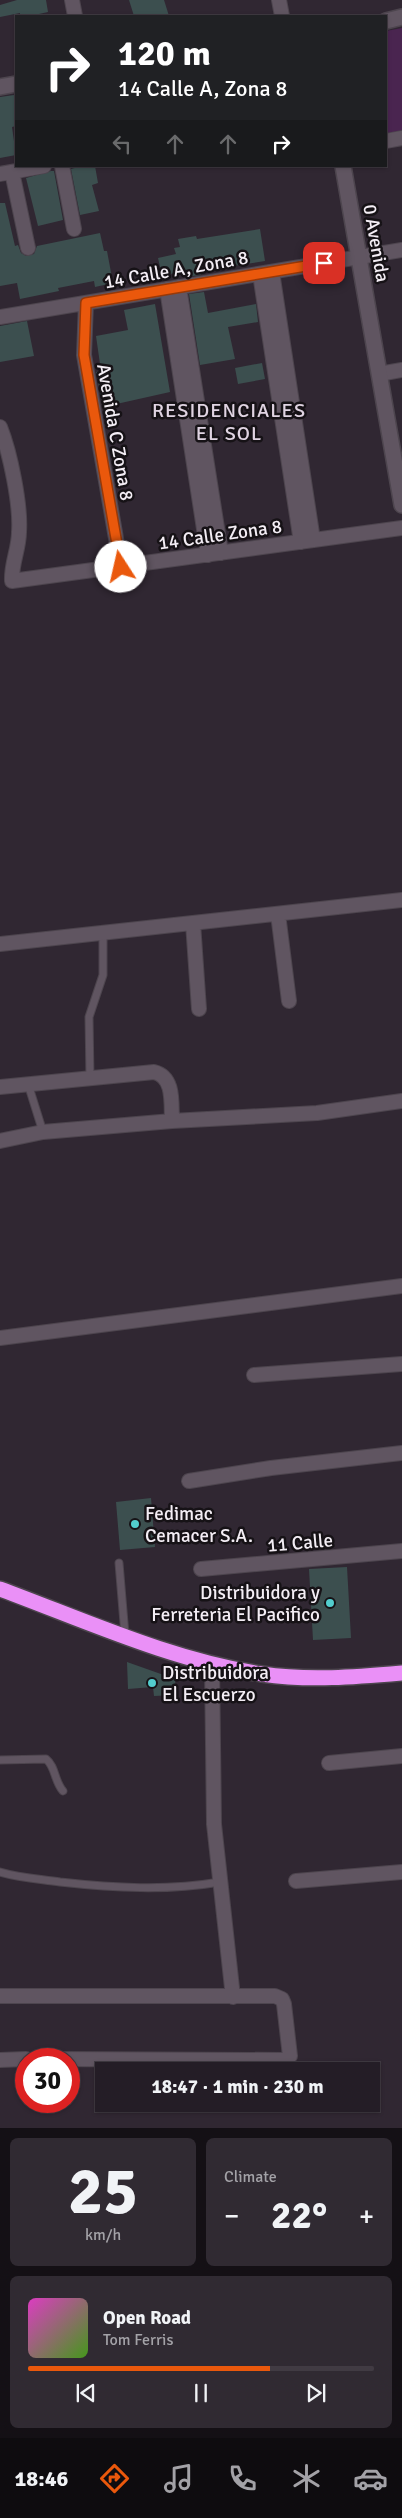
<!DOCTYPE html>
<meta charset="utf-8">
<style>
body{margin:0;font-family:Signika,sans-serif;background:#302a32;color:#f1f3f6;height:100vh;display:flex;flex-direction:column;font-size:19px;white-space:nowrap}
*{box-sizing:border-box;margin:0}
p{font-size:16px;color:#a3a2a7}
.icon{flex:none;width:28px;height:28px;fill:none;stroke:currentColor;stroke-width:2;stroke-linecap:round;stroke-linejoin:round}
.map{position:relative;height:2128px;overflow:hidden}
.side{display:flex;flex-direction:column;gap:10px;padding:10px;background:#141015;flex:1}
.side>*{flex:none}
.hud{position:absolute;left:15px;top:15px;width:372px;height:152px;border-radius:0px;box-shadow:0 1px 4px #0004,0 0 0 1px #413b43;background:#202124;color:#fff;overflow:hidden}
.speed{position:absolute;left:15px;top:2048px;display:flex;gap:10px;font-size:25px;font-weight:700;text-align:center}
.speed>*{display:grid;place-content:center;width:65px;height:65px;border-radius:50%;background:#241d26;box-shadow:0 1px 4px #0004,0 0 0 1px #413b43;line-height:1}
.speed .limit{border:8px solid #d22;background:#fff;color:#111}
.pin{position:absolute;display:grid;place-items:center;width:42px;height:42px;color:#fff;margin:-21px;border-radius:10px;box-shadow:0 2px 8px #0006}
.me{position:absolute;width:55px;margin:-28px;rotate:350deg;stroke-linejoin:round;filter:drop-shadow(0 0 4px #0008)}
.turn{display:flex;align-items:center;gap:18px;height:105px;padding:0 20px;font-size:22px}
.turn .icon{width:65px;height:65px;stroke-width:2.5}
.turn b{display:block;font-size:35px;line-height:42px}
.lanes{display:flex;align-items:center;height:48px;padding:0 20px;background:#0003;justify-content:center;gap:25px;direction:ltr}
.lanes .off{opacity:.35}
.big{font-size:38px;font-weight:700;line-height:1.1}
.side .tile{flex:1;display:flex;flex-direction:column;justify-content:center;gap:8px;min-width:0;padding:0 18px;border-radius:8px;background:#302a32}
.side .dial{align-items:center;gap:0}
.dial b{font-size:65px;line-height:1}
.song{display:flex;align-items:center;gap:15px}
.cover{width:60px;height:60px;border-radius:8px;background:linear-gradient(135deg,hsl(310 70% 55%),hsl(100 70% 35%))}
.played{height:5px;border-radius:2px;background:linear-gradient(90deg,#ea580c 70%,#413b43 70%)}
.keys{display:flex;justify-content:space-around;direction:ltr}
.heat{display:flex;justify-content:space-between;align-items:center;font-size:28px;direction:ltr}
.side .tiles{flex:1;display:grid;gap:10px;grid-template-columns:1fr 1fr}
.tile:last-child{grid-column:span 2}
.trip{position:absolute;left:95px;top:2062px;width:285px;height:50px;border-radius:0px;background:#241d26;box-shadow:0 1px 4px #0004,0 0 0 1px #413b43;font-weight:700;line-height:50px;text-align:center}
.dock{display:flex;height:80px;justify-content:space-around;align-items:center;background:#0e0c0f;color:#a3a2a7}
.dock .icon{width:35px;height:35px}
.dock .selected{color:#ea580c}
.dock b{font-size:22px;color:#f1f3f6}
.map>svg:first-child{display:block}
.green{fill:#4a2550}
.building{fill:#3c4f4f}
.lines{fill:none;stroke-linecap:round;stroke-linejoin:round}
.lane-casing{stroke:#4d454e;stroke-width:9}
.street-casing{stroke:#4d454e;stroke-width:16}
.secondary-casing{stroke:#4d454e;stroke-width:18}
.highway-casing{stroke:#4d454e;stroke-width:18}
.lane{stroke:#605561;stroke-width:7}
.street{stroke:#605561;stroke-width:14}
.secondary{stroke:#605561;stroke-width:15}
.highway{stroke:#ea90f7;stroke-width:15}
.route-casing{stroke:#983908;stroke-width:12}
.route{stroke:#ea580c;stroke-width:9}
.poi-dot{fill:#52cdcd;stroke:#161216;stroke-width:2}
.labels{text-anchor:middle;stroke-width:5;stroke-linejoin:round;paint-order:stroke}
.street-label{font-size:19px;fill:#f4eef5;stroke:#161216}
.poi-label{font-size:19px;fill:#f4eef5;stroke:#161216;text-anchor:start}
.neighbourhood-label{font-size:20px;letter-spacing:1px;fill:#e0d4e2;stroke:#161216}
</style>
<div class="map">
<svg width="402" height="2128" viewBox="0 0 402 2128">
<rect width="100%" height="100%" fill="#302732"/>
<!-- green -->
<path class="green" d="M 402,28 L 402,133 L 386,136 L 386,31 Z"/>
<!-- building -->
<path class="building" d="M 17,0 L 46,0 L 48,12 L 30,16 L 20,16 L 20,13 L 0,17 L 0,5 Z
M 129,0 L 164,0 L 169,16 L 134,16 Z
M 14,95 L 16,126 L 12,127 L 16,155 L 0,158 L 0,97 Z
M 82,166 L 95,166 L 98,183 L 92,185 L 99,211 L 80,215 L 71,169 Z
M 51,171 L 54,171 L 63,220 L 38,226 L 26,178 Z
M 0,203 L 5,203 L 15,246 L 18,245 L 21,253 L 26,256 L 34,254 L 37,246 L 100,233 L 104,251 L 107,251 L 113,283 L 95,287 L 94,281 L 58,288 L 59,291 L 20,299 L 17,283 L 0,286 Z
M 260,229 L 265,261 L 200,271 L 201,275 L 184,277 L 183,271 L 162,276 L 158,258 L 176,254 L 174,248 L 180,247 L 178,239 L 196,236 L 197,239 Z
M 204,292 L 208,313 L 256,304 L 258,322 L 228,327 L 235,359 L 200,365 L 189,294 Z
M 155,304 L 170,392 L 103,407 L 96,372 L 101,371 L 96,336 L 128,330 L 124,310 Z
M 27,321 L 34,356 L 0,362 L 0,326 Z
M 262,363 L 265,379 L 238,384 L 235,368 Z
M 151,1498 L 155,1547 L 120,1550 L 116,1502 Z
M 347,1567 L 351,1638 L 313,1640 L 309,1569 Z
M 127,1662 L 175,1679 L 176,1695 L 154,1696 L 153,1687 L 128,1689 Z"/>
<g class="lines">
<!-- lane casing -->
<g class="lane-casing">
<path id="lane" d="M 90,1078 L 89,1017 L 103,975 L 103,932
M 28,1084 L 43,1132
M 119,1563 L 125,1635
M 0,1760 L 46,1759 C 56,1767 54,1781 63,1791
M 0,1872 C 20,1878 40,1879 60,1882 C 114,1888 167,1891 220,1882"/>
</g>
<!-- street casing -->
<g class="street-casing">
<path id="street" d="M 72,0 L 75,16
M 279,0 L 282,16
M 386,141 L 402,138
M 62,166 L 74,229
M 12,172 L 28,248
M 0,174 L 44,166
M 272,272 L 313,540
M 260,274 L 301,542
M 179,287 L 221,553
M 167,289 L 208,555
M 86,303 L 84,355 L 121,567
M 0,317 L 402,250
M 379,374 L 402,370
M 0,427 C 10,452 21,505 19,532 C 19,549 11,564 12,581 L 402,528
M 278,914 L 289,1001
M 193,923 L 199,1009
M 0,944 L 402,900
M 0,1087 L 154,1072 C 175,1077 171,1104 172,1121
M 0,1141 L 43,1132 L 172,1121 L 317,1113 L 402,1101
M 0,1338 L 402,1286
M 254,1375 L 402,1364
M 189,1481 L 271,1468 L 402,1453
M 201,1569 L 402,1551
M 212,1664 L 214,1824 L 233,1997
M 329,1763 L 402,1756
M 296,1881 L 402,1872
M 0,1996 L 275,1996 L 282,1999 L 284,2004 L 290,2056 L 286,2060 L 44,2059
M 0,2060 L 26,2059"/>
</g>
<!-- secondary casing -->
<g class="secondary-casing">
<path id="secondary" d="M 386,21 L 402,17
M 0,87 L 16,84
M 343,166 L 402,505"/>
</g>
<!-- highway casing -->
<g class="highway-casing">
<path id="highway" d="M 0,1589 C 84,1620 173,1661 262,1674 C 308,1681 356,1677 402,1673"/>
</g>
<!-- lane -->
<use href="#lane" class="lane"/>
<!-- street -->
<use href="#street" class="street"/>
<!-- secondary -->
<use href="#secondary" class="secondary"/>
<!-- highway -->
<use href="#highway" class="highway"/>
</g>
<g class="lines">
<!-- route casing -->
<g class="route-casing">
<path id="route" d="M 121,567 L 84,355 L 86,303 L 324,263"/>
</g>
<!-- route -->
<use href="#route" class="route"/>
</g>
<!-- markers -->
<g class="poi-dot">
<circle cx="135" cy="1524" r="5"/>
<circle cx="330" cy="1603" r="5"/>
<circle cx="152" cy="1683" r="5"/>
</g>
<g class="labels">
<!-- street labels -->
<g class="street-label">
<text transform="translate(377 243) rotate(80)" y="7">0 Avenida</text>
<text transform="translate(176 269) rotate(-10)" y="7">14 Calle A, Zona 8</text>
<text transform="translate(116 432) rotate(80)" y="7">Avenida C Zona 8</text>
<text transform="translate(220 534) rotate(-8)" y="7">14 Calle Zona 8</text>
<text transform="translate(300 1542) rotate(-5)" y="7">11 Calle</text>
</g>
<!-- poi labels -->
<g class="poi-label">
<text x="145" y="1520">Fedimac<tspan x="145" dy="22">Cemacer S.A.</tspan></text>
<text x="320" y="1599" text-anchor="end">Distribuidora y<tspan x="320" dy="22">Ferreteria El Pacifico</tspan></text>
<text x="162" y="1679">Distribuidora<tspan x="162" dy="22">El Escuerzo</tspan></text>
</g>
<!-- neighbourhood labels -->
<g class="neighbourhood-label">
<text x="229" y="417">RESIDENCIALES<tspan x="229" dy="23">EL SOL</tspan></text>
</g>
</g>
</svg>
<div class="speed"><div class="limit">30</div></div>
<div class="pin" style="left:324px;top:263px;background:#d93025"><svg class="icon" aria-label="arrive" viewBox="0 0 24 24"><path d="M6 21V4h12l-3 4 3 4H6"/></svg></div>
<svg class="me" style="left:121px;top:567px" viewBox="-20 -20 40 40"><circle r="19" fill="#fff"/><path d="M0-13L10 11 0 6-10 11z" fill="#ea580c"/></svg>
<div class="trip">18:47 · 1 min · 230 m</div>
<div class="hud">
<div class="turn"><svg class="icon" aria-label="right" viewBox="0 0 24 24"><path d="M7 20v-9h11M14 6l5 5-5 5"/></svg><div><b>120 m</b>14 Calle A, Zona 8</div></div>
<div class="lanes"><svg class="icon off" aria-label="left" viewBox="0 0 24 24"><path d="M17 20v-9H6M10 6l-5 5 5 5"/></svg><svg class="icon off" aria-label="ahead" viewBox="0 0 24 24"><path d="M12 20V5M6 11l6-6 6 6"/></svg><svg class="icon off" aria-label="ahead" viewBox="0 0 24 24"><path d="M12 20V5M6 11l6-6 6 6"/></svg><svg class="icon" aria-label="right" viewBox="0 0 24 24"><path d="M7 20v-9h11M14 6l5 5-5 5"/></svg></div>
</div>
</div>
<section class="side">
<div class="tiles">
<div class="tile dial"><b>25</b><p>km/h</p></div>
<div class="tile"><p>Climate</p>
<div class="heat"><a>−</a><b class="big">22°</b><a>+</a></div>
</div>
<div class="tile">
<div class="song"><i class="cover"></i><div><b>Open Road</b><p>Tom Ferris</p></div></div>
<div class="played"></div>
<div class="keys"><svg class="icon" aria-label="previous" viewBox="0 0 24 24"><path d="M18 5L8 12l10 7zM5 5v14"/></svg><svg class="icon" aria-label="pause" viewBox="0 0 24 24"><path d="M8 5v14M16 5v14"/></svg><svg class="icon" aria-label="next" viewBox="0 0 24 24"><path d="M6 5l10 7-10 7zM19 5v14"/></svg></div>
</div>
</div>
</section>
<nav class="dock">
<b>18:46</b>
<svg class="icon selected" aria-label="directions" viewBox="0 0 24 24"><path d="M12 3l9 9-9 9-9-9zM9 14v-3h6M13 9l2 2-2 2"/></svg>
<svg class="icon" aria-label="music" viewBox="0 0 24 24"><path d="M9 18V5l10-2v13"/><circle cx="6" cy="18" r="3"/><circle cx="16" cy="16" r="3"/></svg>
<svg class="icon" aria-label="phone" viewBox="0 0 24 24"><path d="M5 4h4l2 5-3 2q2 4 5 5l2-3 5 2v4C11 20 4 13 5 4z"/></svg>
<svg class="icon" aria-label="climate" viewBox="0 0 24 24"><path d="M12 3v18M4 7l16 10M4 17L20 7"/></svg>
<svg class="icon" aria-label="car" viewBox="0 0 24 24"><path d="M5 17H2v-5l4-1 3-4h7l3 4 3 1v5h-3M9 17h6M6 11h13"/><circle cx="7" cy="17" r="2"/><circle cx="17" cy="17" r="2"/></svg>
</nav>
